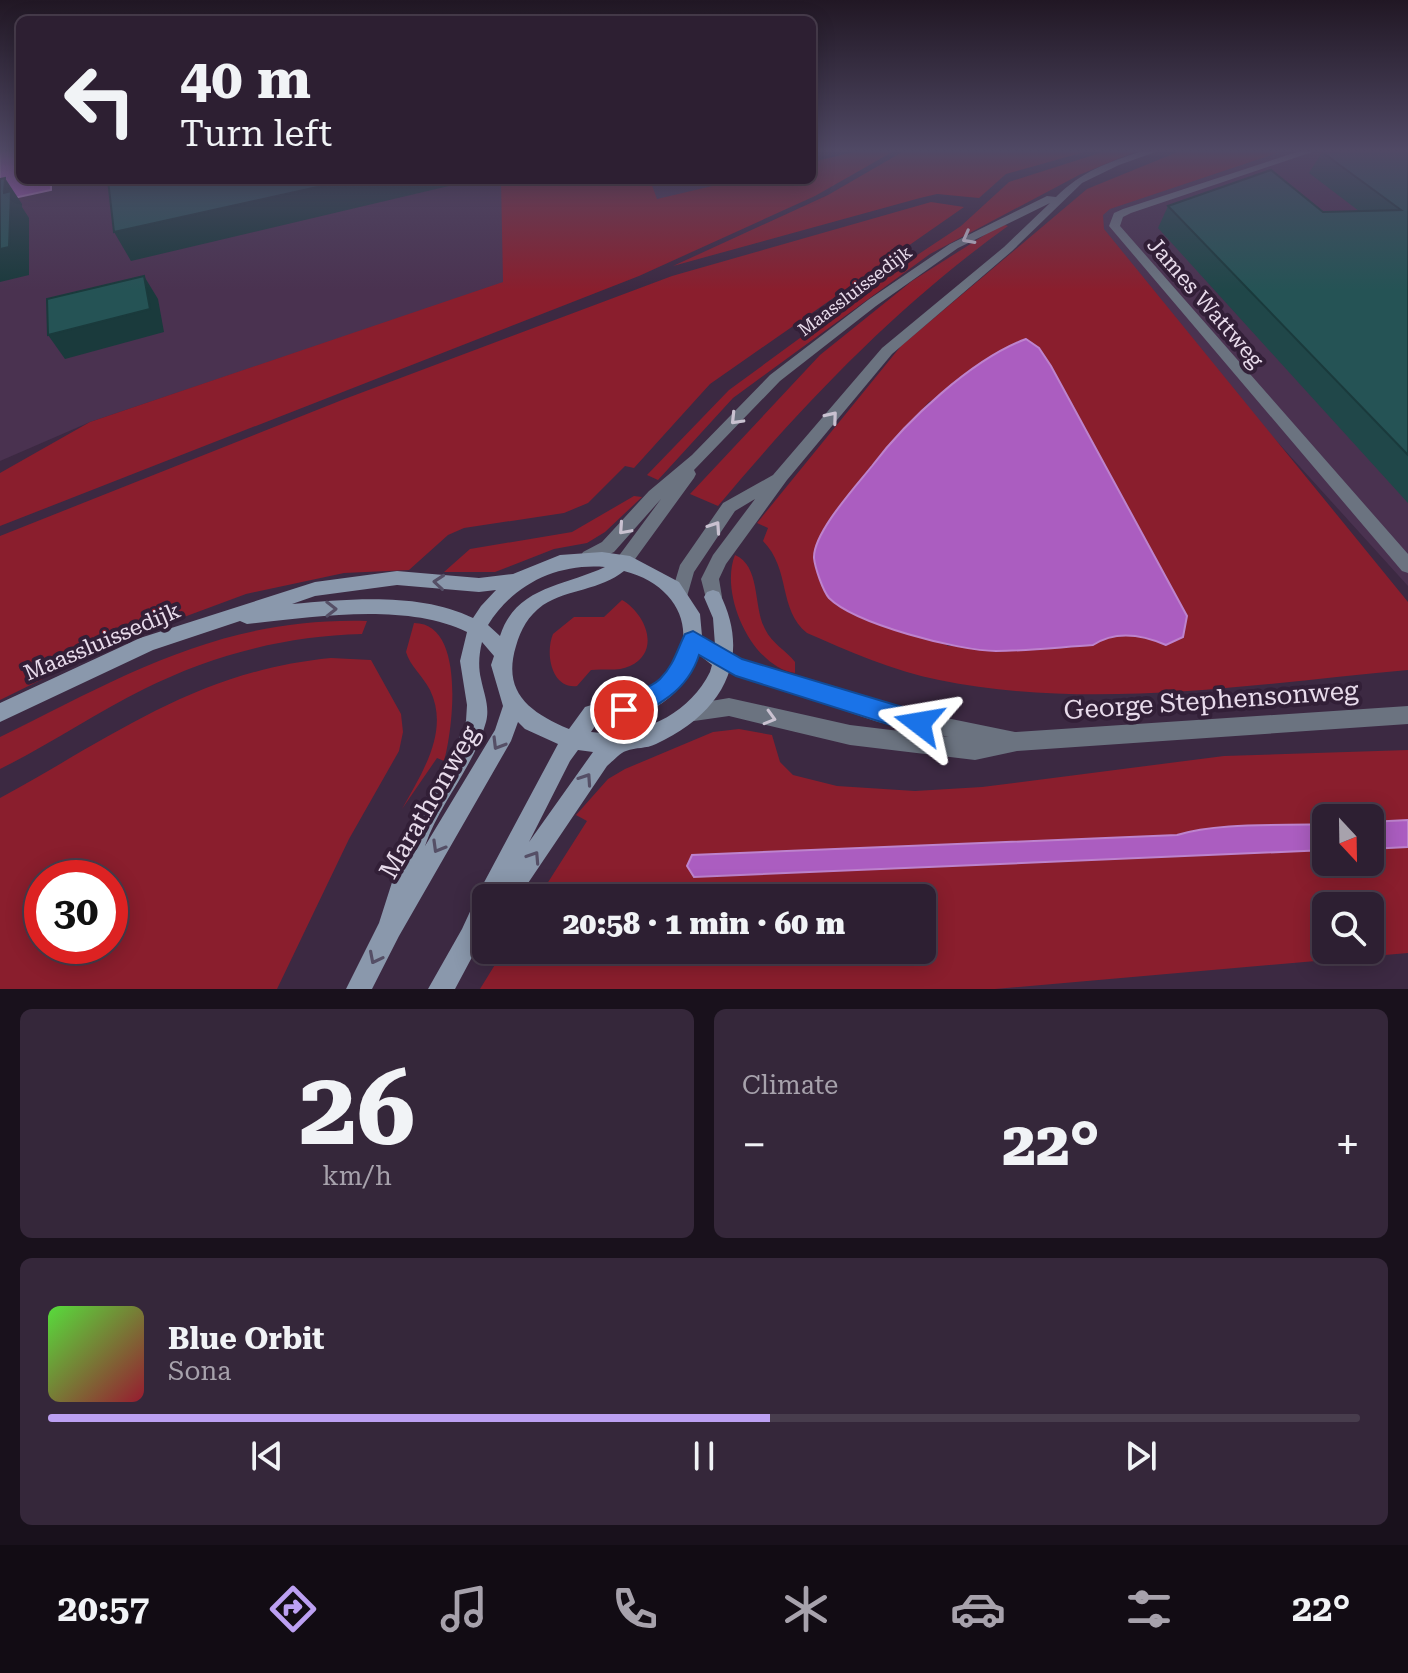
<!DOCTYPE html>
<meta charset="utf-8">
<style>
body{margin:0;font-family:"Roboto Serif",serif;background:#35273a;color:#f1f3f6;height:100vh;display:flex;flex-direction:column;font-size:30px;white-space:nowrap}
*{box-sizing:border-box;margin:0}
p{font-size:26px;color:#a7a2ac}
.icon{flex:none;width:44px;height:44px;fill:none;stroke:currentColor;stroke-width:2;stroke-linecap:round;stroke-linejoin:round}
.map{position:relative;height:989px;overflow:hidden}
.sheet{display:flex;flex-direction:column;gap:20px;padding:20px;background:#19111c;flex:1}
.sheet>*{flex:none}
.hud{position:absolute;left:16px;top:16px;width:800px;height:168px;border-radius:12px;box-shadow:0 4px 20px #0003,0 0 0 2px #483d4d;background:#2d1f32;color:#f1f3f6;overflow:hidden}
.needle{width:52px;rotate:158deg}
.fabs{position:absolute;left:1312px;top:804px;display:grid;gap:16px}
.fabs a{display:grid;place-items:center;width:72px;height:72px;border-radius:12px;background:#2d1f32;box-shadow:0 4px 20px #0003,0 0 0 2px #483d4d;font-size:40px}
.speed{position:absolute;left:24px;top:860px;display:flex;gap:16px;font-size:40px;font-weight:700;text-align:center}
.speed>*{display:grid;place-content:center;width:104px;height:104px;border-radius:50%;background:#2d1f32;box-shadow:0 4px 20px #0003,0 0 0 2px #483d4d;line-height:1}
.speed .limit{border:12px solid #d22;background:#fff;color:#111}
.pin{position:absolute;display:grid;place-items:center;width:68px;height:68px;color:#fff;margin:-34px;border:4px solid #fff;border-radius:50%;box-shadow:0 2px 8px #0007}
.me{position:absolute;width:88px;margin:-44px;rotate:284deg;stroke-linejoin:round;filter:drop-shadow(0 0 6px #0008)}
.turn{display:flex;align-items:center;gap:28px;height:168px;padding:0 32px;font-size:36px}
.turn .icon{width:104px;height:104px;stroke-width:2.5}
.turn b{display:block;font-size:56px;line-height:68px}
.big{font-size:60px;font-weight:800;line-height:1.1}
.sheet .card{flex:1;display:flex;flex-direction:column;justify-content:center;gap:12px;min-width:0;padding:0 28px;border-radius:12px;background:#35273a}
.sheet .dial{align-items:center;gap:0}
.dial b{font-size:104px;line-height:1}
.song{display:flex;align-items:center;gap:24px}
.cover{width:96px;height:96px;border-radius:12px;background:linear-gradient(135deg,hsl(110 70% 55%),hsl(350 70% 35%))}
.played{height:8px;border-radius:4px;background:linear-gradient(90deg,#bca0f2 55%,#483d4d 55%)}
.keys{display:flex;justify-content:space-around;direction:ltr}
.heat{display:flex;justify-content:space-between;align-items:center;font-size:44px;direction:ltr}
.sheet .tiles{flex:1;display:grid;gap:20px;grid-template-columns:1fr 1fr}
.card:last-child{grid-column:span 2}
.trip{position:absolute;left:472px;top:884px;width:464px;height:80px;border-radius:12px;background:#2d1f32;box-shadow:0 4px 20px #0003,0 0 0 2px #483d4d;font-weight:800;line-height:80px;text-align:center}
.menu{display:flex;height:128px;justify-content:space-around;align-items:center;background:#120c14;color:#a7a2ac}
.menu .icon{width:56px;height:56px}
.menu .active{color:#bca0f2}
.menu b{font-size:36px;color:#f1f3f6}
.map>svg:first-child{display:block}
.built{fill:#4a3250}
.green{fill:#8a1e2d;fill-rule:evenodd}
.water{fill:#ab5dc0;stroke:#bd83cd;stroke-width:2}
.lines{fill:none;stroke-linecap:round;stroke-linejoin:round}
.minor{fill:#6b7380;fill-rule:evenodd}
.tertiary{fill:#6b7380;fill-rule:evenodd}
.secondary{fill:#8a98ac;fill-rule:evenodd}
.wall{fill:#204749}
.shaded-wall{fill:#1a3a3c}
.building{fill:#255355;stroke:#1a3a3c;stroke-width:2}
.oneway{stroke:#c9c1d0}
.oneway2{stroke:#554f66}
.route{fill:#1a73e8;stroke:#114b97;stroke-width:2}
.labels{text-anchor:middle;stroke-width:8;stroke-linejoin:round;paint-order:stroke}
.far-street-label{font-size:18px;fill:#e8dbeb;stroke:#321f37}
.street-label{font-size:22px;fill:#e8dbeb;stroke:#321f37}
.near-street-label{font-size:26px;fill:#e8dbeb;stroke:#321f37}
</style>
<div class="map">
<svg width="1408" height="989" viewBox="0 0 1408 989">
<rect width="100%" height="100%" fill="#3c2942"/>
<!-- built -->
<path class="built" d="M 1264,151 L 1408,151 L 1408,586 L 1088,233 L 1100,205 Z
M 51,180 L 810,180 L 90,422 L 0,461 L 0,201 L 51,191 Z"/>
<!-- green -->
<path class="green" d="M 858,151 L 894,151 L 815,196 L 639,276 L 0,526 L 0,473 L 90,422 L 503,282 L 501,180 L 650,180 L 657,199 L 738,180 L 812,180 L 812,162 Z
M 904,151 L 1088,151 L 1006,174 L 979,198 L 937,194 L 920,198 L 673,266 L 828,195 Z
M 1106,151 L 1137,151 L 1079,175 L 930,254 L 733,398 L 658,480 L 647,475 L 729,390 L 878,281 L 961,226 L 1009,182 Z
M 1180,151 L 1283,151 L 1110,209 L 1103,215 L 1104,229 L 1408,602 L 1408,670 C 1253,684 1093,711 939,680 C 894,671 848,651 807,633 C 778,610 791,569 763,541 L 768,528 L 757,523 L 901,346 L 1087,189 ZM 1040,348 L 1187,616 L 1167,645 L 1142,635 L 948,646 L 820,539 L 880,455 L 929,402 Z
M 931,202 L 964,207 L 710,384 L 634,468 L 625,466 L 588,503 L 564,513 L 464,528 L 448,535 L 409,570 L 344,573 L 246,594 L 122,640 L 0,700 L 0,536 L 342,400 L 672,276 Z
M 1002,224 L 1008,226 C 898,305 805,402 718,506 L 690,494 L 820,355 L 912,281 Z
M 634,496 L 642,497 L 605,532 L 587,543 L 554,549 L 495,572 L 444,572 L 470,549 L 572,532 Z
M 735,555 C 761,566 753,607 765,629 C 772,644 786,650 795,662 L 795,673 C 752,667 719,594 735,555 Z
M 622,600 C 645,613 662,651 630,666 C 617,672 604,668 591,670 L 577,686 C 551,689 545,653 553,634 L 574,617 L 604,617 Z
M 367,621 L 362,634 C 285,636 212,655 144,689 C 95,713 49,745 0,769 L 0,737 C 125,675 222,617 367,621 Z
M 414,623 C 466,623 453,729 444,761 L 437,758 L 402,809 C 422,773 450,731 430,690 C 423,676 410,666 406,652 Z
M 331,658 L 371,660 L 401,714 L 403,732 L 399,751 L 349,839 L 277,989 L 0,989 L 0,798 C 114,736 197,671 331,658 ZM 42,878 L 110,878 L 110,946 L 42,946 Z
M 739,729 L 772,735 L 780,762 L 793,775 L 837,786 L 915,791 L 982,787 L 1224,756 L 1408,750 L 1408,820 L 1370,822 L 1370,818 L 1326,818 L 1326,824 C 1281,826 1218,822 1177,835 L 693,855 L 687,866 L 694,877 L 1326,850 L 1326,862 L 1370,862 L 1370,849 L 1408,847 L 1408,953 L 995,989 L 480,989 L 504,950 L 922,950 L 922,898 L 538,898 L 587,821 L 576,815 L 608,779 L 625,769 L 713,732 ZM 1326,906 L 1370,906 L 1370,950 L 1326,950 Z"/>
<!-- water -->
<path class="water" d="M 0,151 L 20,151 L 20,180 L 51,180 L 51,190 L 0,201 Z
M 1026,339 L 1039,348 L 1051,366 L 1187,616 L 1183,637 L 1166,645 C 1143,635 1116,630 1093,645 C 1061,647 1028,651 996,651 C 959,651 855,624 829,598 C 823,591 815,568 814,558 C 813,533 856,486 872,466 C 906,421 972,359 1026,339 Z
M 1408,820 L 1408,847 L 1370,849 L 1370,822 Z
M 1326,824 L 1326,850 L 694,877 L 687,866 L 692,855 L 1177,835 C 1218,822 1281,826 1326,824 Z"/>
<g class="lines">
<!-- minor -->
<path class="minor" d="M 1300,151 L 1315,151 L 1131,213 L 1123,217 L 1120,226 L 1408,554 L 1408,573 L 1402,571 L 1109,226 L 1114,213 L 1123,209 Z
M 724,654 L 878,704 L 1015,732 L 1408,706 L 1408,724 L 1017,751 L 975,760 L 850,745 L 729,716 L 694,721 L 687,719 L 684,712 L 687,705 L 729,698 L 850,725 L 949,737 L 878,722 L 717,668 L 714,662 L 717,656 Z"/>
<!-- tertiary -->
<path class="tertiary" d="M 1142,151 L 1158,151 L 1119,165 L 1082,183 L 1012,251 L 892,354 L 787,480 L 726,564 L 719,579 L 722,597 L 719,602 L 713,604 L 707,602 L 701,579 L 713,555 L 755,499 L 735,511 L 694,572 L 686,600 L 680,602 L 674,600 L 671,595 L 680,565 L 723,503 L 773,475 L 882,348 L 1004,247 L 1050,203 L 958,248 L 876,306 L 780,381 L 694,470 L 696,474 L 694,478 L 630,566 L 618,566 L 615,561 L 661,499 L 614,552 L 589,564 L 583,562 L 580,557 L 583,552 L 602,542 L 649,491 L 692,455 L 770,375 L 868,300 L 950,244 L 1047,196 L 1056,197 C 1082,171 1107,163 1142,151 Z"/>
<!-- secondary -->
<path class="secondary" d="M 602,552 L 630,556 L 679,582 L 700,614 L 702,636 L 715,645 L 713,618 L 704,597 L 707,592 L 713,590 L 719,592 C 754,660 721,714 656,744 C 646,749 636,747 626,751 C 620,753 613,761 607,766 L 518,898 L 486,898 L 486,931 L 455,989 L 428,989 L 462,929 L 480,890 L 558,744 L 525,729 L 518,722 L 511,741 L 399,936 L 372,989 L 346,989 L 379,923 L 410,826 L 457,743 L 466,721 L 467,705 L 460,661 L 467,632 C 406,602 312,617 247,624 L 240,621 L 153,650 L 0,722 L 0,703 L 140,638 L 315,582 L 397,571 L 479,578 L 513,574 L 560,555 ZM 605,567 C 565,586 516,586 500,636 L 488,625 C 513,584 558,563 605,567 ZM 624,571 C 686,586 707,650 650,689 C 629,703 607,699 585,707 L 569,729 C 529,712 502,692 516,646 C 521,629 528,616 543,605 C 568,589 601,590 624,571 ZM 397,585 L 479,592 L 496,590 L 481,606 L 473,618 C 420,592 349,599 292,604 L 315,596 ZM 482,642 L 494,656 L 491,665 L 503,706 L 495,730 L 425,846 C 440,802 474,767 486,722 C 490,707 484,694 481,679 C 478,667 479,654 482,642 ZM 698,654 L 712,665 L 710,672 C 688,716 639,738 591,732 L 597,723 C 626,721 660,711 679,688 C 687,678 692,665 698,654 ZM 578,750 L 593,752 L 529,842 L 570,761 Z"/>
</g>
<!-- wall -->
<path class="wall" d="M 1349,151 L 1408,151 L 1408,503 L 1158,228 L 1168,206 L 1323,212 L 1359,211 L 1309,173 L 1322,152 Z"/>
<!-- shaded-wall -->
<path class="shaded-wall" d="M 5,178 L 22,204 L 22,207 L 29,218 L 29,275 L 0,282 L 0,249 Z
M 349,180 L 452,180 L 453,185 L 131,261 L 114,232 Z
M 144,276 L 158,299 L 164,332 L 65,359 L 48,335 Z"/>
<!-- building -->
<path class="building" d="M 1349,151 L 1404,151 L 1408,154 L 1408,455 L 1168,206 L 1271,170 L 1323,212 L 1401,210 L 1322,152 Z
M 5,178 L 4,193 L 11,191 L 9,247 L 0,249 L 0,179 Z
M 108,180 L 349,180 L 114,232 Z
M 144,276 L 150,309 L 48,335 L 47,299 Z"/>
<!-- one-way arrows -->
<defs><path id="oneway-chevron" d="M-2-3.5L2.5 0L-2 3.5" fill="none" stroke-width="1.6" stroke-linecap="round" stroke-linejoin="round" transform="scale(2)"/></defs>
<g class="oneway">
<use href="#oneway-chevron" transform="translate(968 238) rotate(152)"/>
<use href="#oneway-chevron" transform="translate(832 417) rotate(-50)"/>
<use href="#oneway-chevron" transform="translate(736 419) rotate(134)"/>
<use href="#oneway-chevron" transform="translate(715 527) rotate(-56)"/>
<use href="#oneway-chevron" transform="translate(624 529) rotate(132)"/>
<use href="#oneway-chevron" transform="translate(770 718) rotate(16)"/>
</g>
<g class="oneway2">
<use href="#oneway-chevron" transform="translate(439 582) rotate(-175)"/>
<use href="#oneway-chevron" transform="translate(331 609) rotate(-1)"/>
<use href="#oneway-chevron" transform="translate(498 744) rotate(121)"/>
<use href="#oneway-chevron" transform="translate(586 779) rotate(-56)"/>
<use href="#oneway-chevron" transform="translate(438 847) rotate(120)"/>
<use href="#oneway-chevron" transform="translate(534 857) rotate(-57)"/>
<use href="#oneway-chevron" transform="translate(375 958) rotate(117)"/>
</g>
<!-- sky -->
<linearGradient id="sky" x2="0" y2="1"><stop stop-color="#211724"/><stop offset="0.52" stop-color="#504965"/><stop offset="1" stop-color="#504965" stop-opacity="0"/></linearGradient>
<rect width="1408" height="290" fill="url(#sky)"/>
<!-- route -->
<path class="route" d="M 693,631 L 742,659 L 919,712 L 927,715 L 930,723 L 927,730 L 919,734 L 736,676 L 699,655 C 688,690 657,708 624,720 L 616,717 L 613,710 C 621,692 647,692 660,679 C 674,665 677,650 685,634 Z"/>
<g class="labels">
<!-- far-street labels -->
<g class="far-street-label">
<text transform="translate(855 291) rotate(-37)" y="6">Maassluissedijk</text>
</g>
<!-- street labels -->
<g class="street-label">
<text transform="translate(1206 302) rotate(49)" y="8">James Wattweg</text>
<text transform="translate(102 641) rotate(-23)" y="8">Maassluissedijk</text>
</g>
<!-- near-street labels -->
<g class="near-street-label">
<text transform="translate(1211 700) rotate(-4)" y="9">George Stephensonweg</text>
<text transform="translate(429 802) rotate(-60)" y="9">Marathonweg</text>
</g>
</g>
</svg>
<div class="fabs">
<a><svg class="needle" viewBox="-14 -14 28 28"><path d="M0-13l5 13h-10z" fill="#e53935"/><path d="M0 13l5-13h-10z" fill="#a7a2ac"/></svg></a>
<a><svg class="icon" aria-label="search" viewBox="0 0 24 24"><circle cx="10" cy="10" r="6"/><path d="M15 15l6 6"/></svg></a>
</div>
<div class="speed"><div class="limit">30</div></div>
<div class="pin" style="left:624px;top:710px;background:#d93025"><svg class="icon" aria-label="arrive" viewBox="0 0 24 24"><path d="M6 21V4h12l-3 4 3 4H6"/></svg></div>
<svg class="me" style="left:919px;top:723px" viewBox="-20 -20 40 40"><path d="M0-17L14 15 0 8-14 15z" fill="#1a73e8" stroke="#fff" stroke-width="4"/></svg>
<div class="trip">20:58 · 1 min · 60 m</div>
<div class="hud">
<div class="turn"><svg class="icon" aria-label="left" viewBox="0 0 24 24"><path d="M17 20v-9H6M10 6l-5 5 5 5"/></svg><div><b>40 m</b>Turn left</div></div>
</div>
</div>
<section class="sheet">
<div class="tiles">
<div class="card dial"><b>26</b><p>km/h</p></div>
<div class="card"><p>Climate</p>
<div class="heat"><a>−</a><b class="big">22°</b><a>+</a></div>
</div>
<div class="card">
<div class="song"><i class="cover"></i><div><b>Blue Orbit</b><p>Sona</p></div></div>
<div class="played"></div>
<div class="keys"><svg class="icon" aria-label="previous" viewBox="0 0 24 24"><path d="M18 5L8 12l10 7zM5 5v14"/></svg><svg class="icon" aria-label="pause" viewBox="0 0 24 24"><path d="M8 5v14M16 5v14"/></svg><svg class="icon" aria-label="next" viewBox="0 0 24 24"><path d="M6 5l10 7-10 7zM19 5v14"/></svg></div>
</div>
</div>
</section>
<nav class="menu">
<b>20:57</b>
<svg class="icon active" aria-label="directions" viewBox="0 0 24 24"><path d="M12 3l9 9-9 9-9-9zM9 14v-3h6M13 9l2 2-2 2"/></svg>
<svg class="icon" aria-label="music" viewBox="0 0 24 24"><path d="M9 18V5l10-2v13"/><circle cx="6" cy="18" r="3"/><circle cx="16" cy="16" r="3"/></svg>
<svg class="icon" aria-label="phone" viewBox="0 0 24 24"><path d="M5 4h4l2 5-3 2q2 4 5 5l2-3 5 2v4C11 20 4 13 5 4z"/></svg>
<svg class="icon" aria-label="climate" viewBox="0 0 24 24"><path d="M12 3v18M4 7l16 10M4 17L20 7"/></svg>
<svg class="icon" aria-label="car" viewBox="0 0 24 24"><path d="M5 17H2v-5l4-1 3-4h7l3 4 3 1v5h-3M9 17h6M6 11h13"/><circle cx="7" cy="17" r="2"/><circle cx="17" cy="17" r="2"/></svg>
<svg class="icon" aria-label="filters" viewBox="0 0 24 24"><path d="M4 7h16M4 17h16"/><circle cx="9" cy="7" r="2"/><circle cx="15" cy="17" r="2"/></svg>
<b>22°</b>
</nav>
